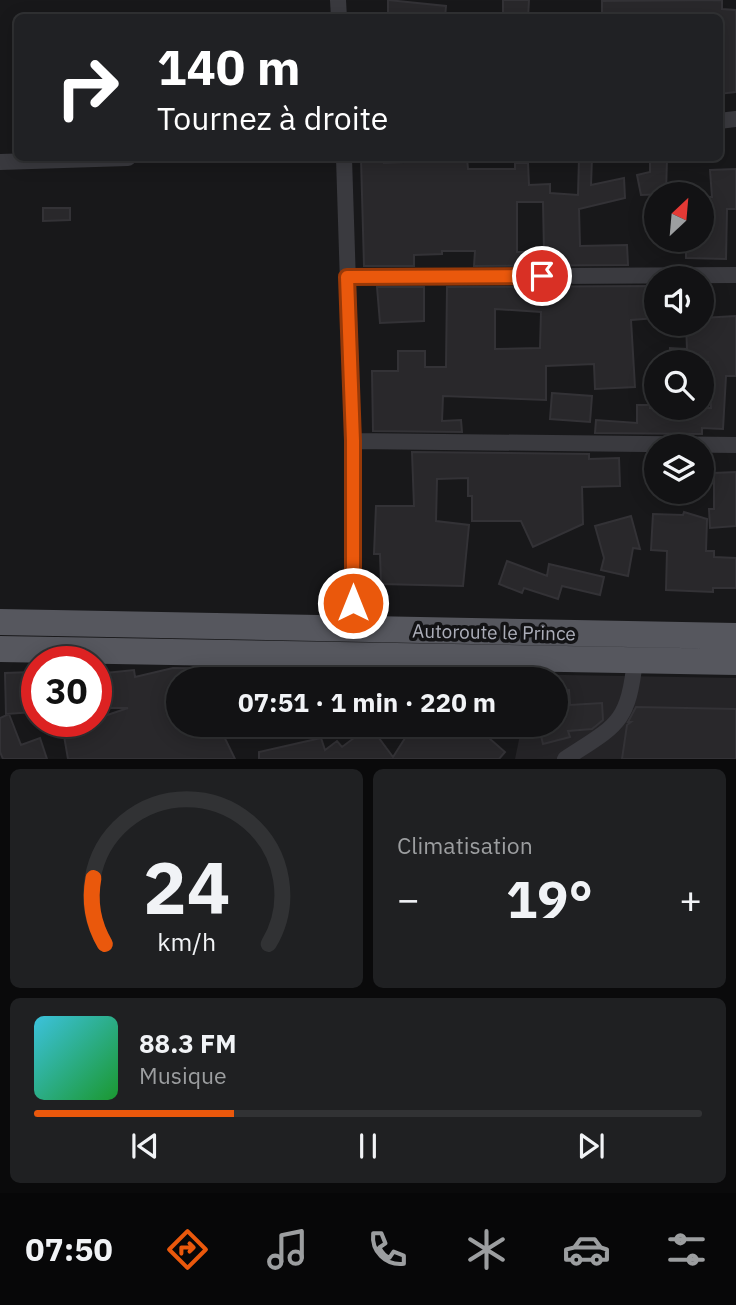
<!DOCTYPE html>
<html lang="fr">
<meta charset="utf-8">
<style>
body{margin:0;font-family:"IBM Plex Sans",sans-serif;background:#1f2022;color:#f1f3f6;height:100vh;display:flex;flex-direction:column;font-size:26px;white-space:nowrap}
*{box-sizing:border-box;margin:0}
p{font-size:23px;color:#9c9ea0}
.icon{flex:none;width:38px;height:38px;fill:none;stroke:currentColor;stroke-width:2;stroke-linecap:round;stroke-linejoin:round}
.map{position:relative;height:759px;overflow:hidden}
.details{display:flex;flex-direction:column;gap:10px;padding:10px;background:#0a0a0b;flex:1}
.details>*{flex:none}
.top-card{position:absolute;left:14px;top:14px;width:709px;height:147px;border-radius:10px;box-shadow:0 4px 18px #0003,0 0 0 2px #313234;background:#202124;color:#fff;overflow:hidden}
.needle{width:46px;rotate:26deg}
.buttons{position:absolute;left:644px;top:182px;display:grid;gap:14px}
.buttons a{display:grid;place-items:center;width:70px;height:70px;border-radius:50%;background:#121214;box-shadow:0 4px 18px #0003,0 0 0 2px #313234;font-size:35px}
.speed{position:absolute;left:21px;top:646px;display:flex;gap:14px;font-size:35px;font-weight:700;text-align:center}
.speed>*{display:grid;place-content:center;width:91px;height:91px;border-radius:50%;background:#121214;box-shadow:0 4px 18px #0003,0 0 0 2px #313234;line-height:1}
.speed .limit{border:10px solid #d22;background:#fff;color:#111}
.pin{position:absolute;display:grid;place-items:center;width:60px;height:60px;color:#fff;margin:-30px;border:4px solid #fff;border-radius:50%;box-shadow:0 2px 7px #0007}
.me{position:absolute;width:77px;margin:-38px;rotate:0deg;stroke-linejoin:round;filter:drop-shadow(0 0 5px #0008)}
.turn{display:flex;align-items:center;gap:24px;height:147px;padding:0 28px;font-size:32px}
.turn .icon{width:91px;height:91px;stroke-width:2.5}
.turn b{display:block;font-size:49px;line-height:60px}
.big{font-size:52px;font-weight:700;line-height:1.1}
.details .tile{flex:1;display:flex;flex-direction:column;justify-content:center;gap:10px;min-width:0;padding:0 24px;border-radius:10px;background:#1f2022}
.details .dial{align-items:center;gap:0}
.dial svg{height:182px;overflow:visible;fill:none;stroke:#313234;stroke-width:7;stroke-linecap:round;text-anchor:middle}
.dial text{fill:#f1f3f6;stroke:none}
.song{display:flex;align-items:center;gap:21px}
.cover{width:84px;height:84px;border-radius:10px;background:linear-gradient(135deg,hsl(190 70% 55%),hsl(130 70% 35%))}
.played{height:7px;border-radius:4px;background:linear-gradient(90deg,#ea580c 30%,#313234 30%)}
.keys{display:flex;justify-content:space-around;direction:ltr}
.heat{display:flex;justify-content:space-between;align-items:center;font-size:38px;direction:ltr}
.details .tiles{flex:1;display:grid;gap:10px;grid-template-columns:1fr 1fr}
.tile:last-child{grid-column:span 2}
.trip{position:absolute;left:166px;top:667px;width:402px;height:70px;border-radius:35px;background:#121214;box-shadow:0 4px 18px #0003,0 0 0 2px #313234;font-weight:700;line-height:70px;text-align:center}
.dock{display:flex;height:112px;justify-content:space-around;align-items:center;background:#070708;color:#9c9ea0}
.dock .icon{width:49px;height:49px}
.dock .active{color:#ea580c}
.dock b{font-size:32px;color:#f1f3f6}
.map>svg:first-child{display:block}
.built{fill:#252427}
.building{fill:#29282b;stroke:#333236;stroke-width:2;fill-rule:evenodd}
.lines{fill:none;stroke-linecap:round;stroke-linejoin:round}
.street{stroke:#3a3a3f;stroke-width:16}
.primary{stroke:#56575e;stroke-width:26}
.route-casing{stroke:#983908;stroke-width:18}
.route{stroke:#ea580c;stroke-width:12}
.labels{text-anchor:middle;stroke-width:7;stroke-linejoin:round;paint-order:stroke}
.street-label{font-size:19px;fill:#acaeb9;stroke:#131315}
</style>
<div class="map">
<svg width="736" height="759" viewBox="0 0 736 759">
<rect width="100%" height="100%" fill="#18181a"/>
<!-- built -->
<path class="built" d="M 509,674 L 736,678 L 736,759 L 515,759 L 522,725 L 556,724 L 556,679 L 511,679 Z"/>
<!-- building -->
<path class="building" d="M 388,0 L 446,6 L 445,18 L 388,18 Z
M 503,0 L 529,0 L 528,18 L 503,18 Z
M 722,0 L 722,9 L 736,10 L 736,92 L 719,94 L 719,18 L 602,18 L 602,1 Z
M 361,158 L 383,158 L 384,163 L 424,161 L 424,158 L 467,158 L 468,169 L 515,169 L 515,163 L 528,163 L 529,185 L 550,184 L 550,193 L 578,195 L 579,158 L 592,158 L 591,185 L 624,178 L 625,198 L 579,209 L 580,246 L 627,245 L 628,265 L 474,266 L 475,251 L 442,251 L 442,254 L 414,255 L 414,266 L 364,266 ZM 517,202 L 543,202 L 544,252 L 517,252 Z
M 650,158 L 667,158 L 666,194 L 641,195 L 637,175 L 650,172 Z
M 736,169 L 736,209 L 727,209 L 726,259 L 686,258 L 686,240 L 702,240 L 702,209 L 707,208 L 708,197 L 712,197 L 710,170 Z
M 43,208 L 70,208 L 70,220 L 43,221 Z
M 656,286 L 656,318 L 631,320 L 635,387 L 595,389 L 594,364 L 546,366 L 546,400 L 443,396 L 442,421 L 461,420 L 462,432 L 373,431 L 372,371 L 398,371 L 398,351 L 425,351 L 425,367 L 446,367 L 447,287 ZM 495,309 L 541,312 L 540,348 L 495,349 Z
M 377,287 L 424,287 L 424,321 L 380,323 Z
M 736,316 L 736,376 L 726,376 L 723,429 L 702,428 L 702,434 L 595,433 L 596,420 L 637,423 L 637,405 L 650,405 L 650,408 L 711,408 L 708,362 L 670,362 L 670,348 L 687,349 L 686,324 L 702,324 L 702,318 Z
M 552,393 L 592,396 L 590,422 L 550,419 Z
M 412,452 L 589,454 L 589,459 L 619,458 L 620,486 L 582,487 L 583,524 L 533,547 L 521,521 L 472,521 L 472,496 L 468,496 L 468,478 L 437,479 L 436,521 L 469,525 L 463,586 L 381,584 L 380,554 L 374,554 L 376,506 L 414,506 Z
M 736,472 L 736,526 L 710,528 L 709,509 L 714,509 L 714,473 Z
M 684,512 L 707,519 L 706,551 L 714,551 L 714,557 L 736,558 L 736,588 L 713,588 L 713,592 L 666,590 L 667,551 L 651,550 L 653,514 L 683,515 Z
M 631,516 L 640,549 L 633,548 L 628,576 L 601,570 L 604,558 L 595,526 Z
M 507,561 L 547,576 L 549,564 L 604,577 L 600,595 L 562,586 L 558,599 L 524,588 L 522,593 L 499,584 Z
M 173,668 L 247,669 L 247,679 L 178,679 L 178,724 L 218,724 L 235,759 L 68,759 L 63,730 L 128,708 L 96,708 L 96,674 L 134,670 L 135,677 Z
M 32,672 L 34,712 L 6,714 L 5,673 Z
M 569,690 L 570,705 L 602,703 L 603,720 L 592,729 L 568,731 L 570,737 L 543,744 L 538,724 L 556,724 L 556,691 Z
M 636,707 L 736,709 L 736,759 L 622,759 L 627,725 L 631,722 L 628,722 Z
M 9,714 L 21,745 L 40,738 L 47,759 L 3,759 L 0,752 L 0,718 Z
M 414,724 L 473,724 L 505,752 L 499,759 L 259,759 L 259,752 L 321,738 L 325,750 L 337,741 L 342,747 L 370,726 L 393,757 Z"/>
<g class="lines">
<!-- street -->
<path class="street" d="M 338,0 L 339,18
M 719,121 L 736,119
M 344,158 L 353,441 L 353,630
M 0,162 L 128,158
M 347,277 L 736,275
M 353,441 L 736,445
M 565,759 C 617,725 628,724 635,660"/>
<!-- primary -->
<path class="primary" d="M 0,622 L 736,636
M 0,649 L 736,662"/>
</g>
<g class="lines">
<!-- route casing -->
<g class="route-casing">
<path id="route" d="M 353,603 L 353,441 L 347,277 L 542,276"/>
</g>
<!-- route -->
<use href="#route" class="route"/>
</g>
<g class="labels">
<!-- street labels -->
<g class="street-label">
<text transform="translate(494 632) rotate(1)" y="7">Autoroute le Prince</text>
</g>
</g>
</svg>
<div class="buttons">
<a><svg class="needle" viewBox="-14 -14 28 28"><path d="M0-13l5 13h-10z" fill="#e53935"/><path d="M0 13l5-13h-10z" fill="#9c9ea0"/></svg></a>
<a><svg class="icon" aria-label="sound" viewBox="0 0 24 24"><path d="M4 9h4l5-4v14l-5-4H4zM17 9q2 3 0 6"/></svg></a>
<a><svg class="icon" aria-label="search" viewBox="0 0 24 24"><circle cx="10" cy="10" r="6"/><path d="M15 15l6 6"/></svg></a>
<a><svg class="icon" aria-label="layers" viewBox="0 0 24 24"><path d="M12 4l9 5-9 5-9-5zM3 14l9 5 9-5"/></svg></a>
</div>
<div class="speed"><div class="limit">30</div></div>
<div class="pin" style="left:542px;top:276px;background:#d93025"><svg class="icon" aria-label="arrive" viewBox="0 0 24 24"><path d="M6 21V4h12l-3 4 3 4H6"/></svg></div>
<svg class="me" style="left:353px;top:603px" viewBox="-20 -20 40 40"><circle r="17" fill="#ea580c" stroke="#fff" stroke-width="3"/><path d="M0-11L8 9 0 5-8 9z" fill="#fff"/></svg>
<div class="trip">07:51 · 1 min · 220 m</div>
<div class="top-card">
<div class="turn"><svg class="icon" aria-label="right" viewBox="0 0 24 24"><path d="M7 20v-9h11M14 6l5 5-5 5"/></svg><div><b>140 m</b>Tournez à droite</div></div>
</div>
</div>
<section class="details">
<div class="tiles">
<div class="tile dial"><svg viewBox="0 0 100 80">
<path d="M14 69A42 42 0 1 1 86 69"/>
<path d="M14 69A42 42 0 0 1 9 40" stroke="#ea580c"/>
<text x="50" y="56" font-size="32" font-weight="700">24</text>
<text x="50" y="72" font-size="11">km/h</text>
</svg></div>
<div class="tile"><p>Climatisation</p>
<div class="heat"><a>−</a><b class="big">19°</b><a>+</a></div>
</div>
<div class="tile">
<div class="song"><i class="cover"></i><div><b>88.3 FM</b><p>Musique</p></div></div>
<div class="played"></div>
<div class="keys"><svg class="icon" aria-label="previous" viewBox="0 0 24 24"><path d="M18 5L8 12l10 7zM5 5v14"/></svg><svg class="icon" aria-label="pause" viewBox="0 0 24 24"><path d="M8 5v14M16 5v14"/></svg><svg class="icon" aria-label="next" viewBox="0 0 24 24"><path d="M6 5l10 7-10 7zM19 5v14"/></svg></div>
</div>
</div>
</section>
<nav class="dock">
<b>07:50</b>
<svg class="icon active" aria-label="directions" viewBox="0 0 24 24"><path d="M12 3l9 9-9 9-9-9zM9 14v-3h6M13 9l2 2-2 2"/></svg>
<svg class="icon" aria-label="music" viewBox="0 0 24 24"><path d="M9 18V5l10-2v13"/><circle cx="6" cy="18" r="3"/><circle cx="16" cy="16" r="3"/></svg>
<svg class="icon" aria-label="phone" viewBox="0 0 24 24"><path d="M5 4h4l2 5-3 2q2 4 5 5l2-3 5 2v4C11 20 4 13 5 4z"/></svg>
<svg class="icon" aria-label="climate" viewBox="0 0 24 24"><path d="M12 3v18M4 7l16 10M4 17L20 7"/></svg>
<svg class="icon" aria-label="car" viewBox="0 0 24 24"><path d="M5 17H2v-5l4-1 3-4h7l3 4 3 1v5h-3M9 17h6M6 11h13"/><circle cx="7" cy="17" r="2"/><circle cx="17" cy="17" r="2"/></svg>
<svg class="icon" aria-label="filters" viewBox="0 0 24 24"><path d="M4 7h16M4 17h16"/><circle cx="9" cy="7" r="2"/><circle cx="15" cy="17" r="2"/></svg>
</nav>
